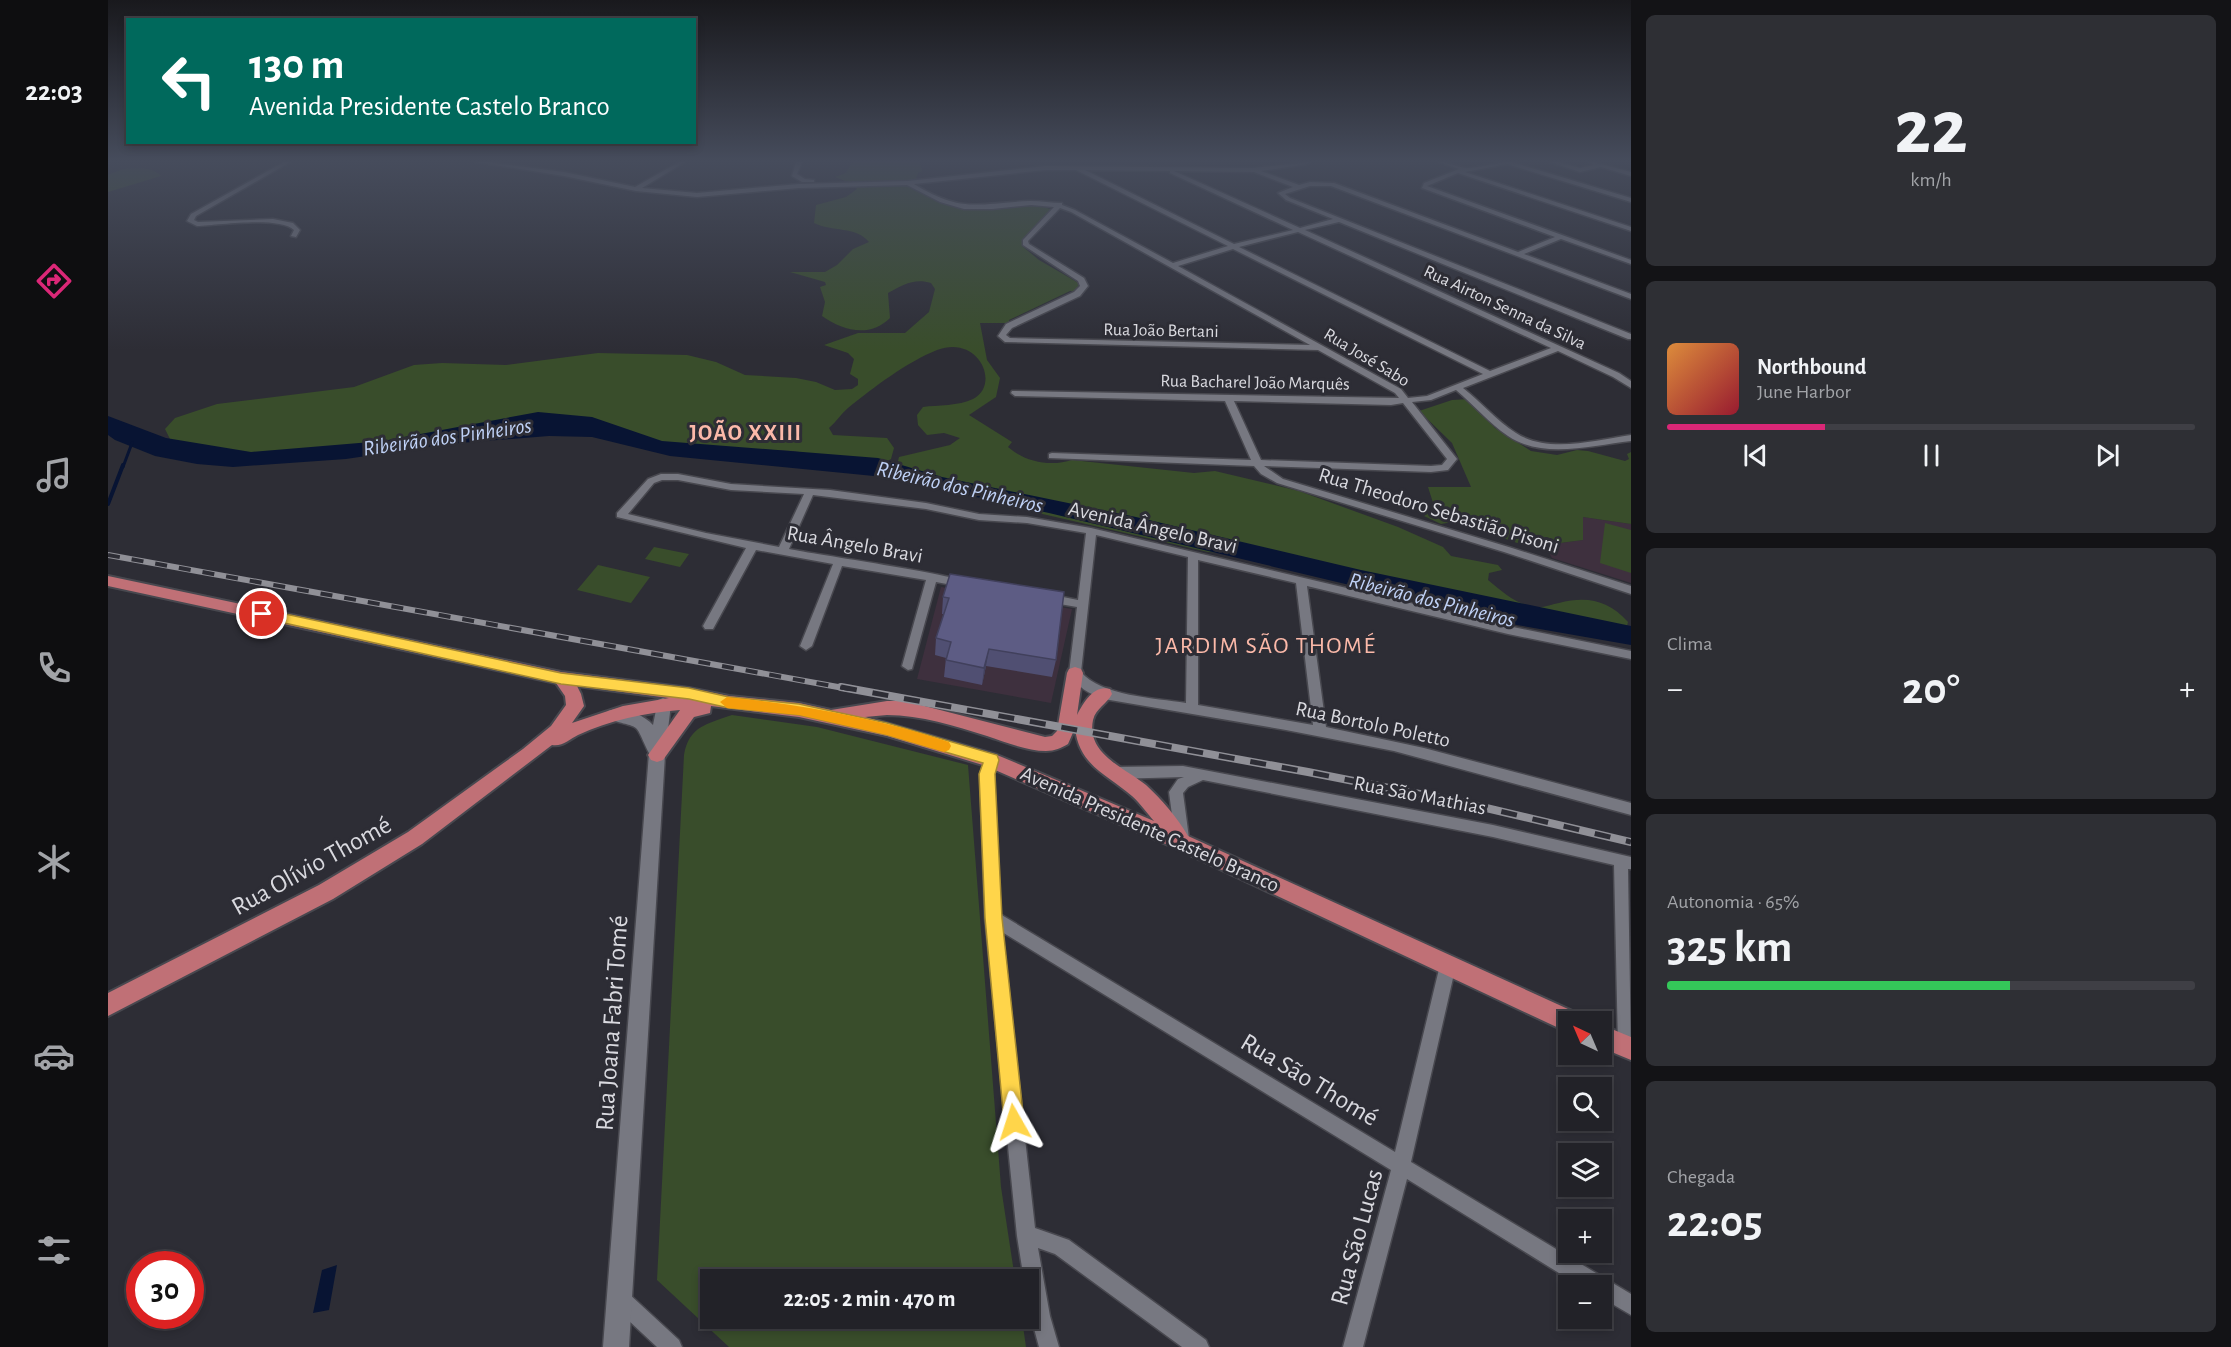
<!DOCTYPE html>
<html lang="pt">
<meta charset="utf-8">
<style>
body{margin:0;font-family:"Alegreya Sans",sans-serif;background:#2e2f34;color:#f1f3f6;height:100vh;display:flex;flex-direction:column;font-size:22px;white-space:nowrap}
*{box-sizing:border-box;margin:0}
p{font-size:20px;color:#a2a4a8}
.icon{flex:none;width:33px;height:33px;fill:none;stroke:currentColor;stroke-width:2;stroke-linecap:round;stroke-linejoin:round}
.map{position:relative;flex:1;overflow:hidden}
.sheet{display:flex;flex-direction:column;gap:15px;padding:15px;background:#131316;width:600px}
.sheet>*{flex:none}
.banner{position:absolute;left:18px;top:18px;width:570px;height:126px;border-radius:0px;box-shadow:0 3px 9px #0003,0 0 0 2px #3f3f45;background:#00695c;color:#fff;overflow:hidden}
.needle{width:39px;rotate:316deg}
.tools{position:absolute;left:1450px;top:1011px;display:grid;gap:12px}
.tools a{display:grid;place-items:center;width:54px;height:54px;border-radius:0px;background:#222228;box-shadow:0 3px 9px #0003,0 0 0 2px #3f3f45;font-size:30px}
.speed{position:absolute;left:18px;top:1251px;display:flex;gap:12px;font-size:30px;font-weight:700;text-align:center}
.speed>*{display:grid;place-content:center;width:78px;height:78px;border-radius:50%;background:#222228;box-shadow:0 3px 9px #0003,0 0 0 2px #3f3f45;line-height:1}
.speed .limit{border:9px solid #d22;background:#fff;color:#111}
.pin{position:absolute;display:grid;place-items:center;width:51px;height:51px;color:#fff;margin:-26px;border:3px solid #fff;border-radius:50%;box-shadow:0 2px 6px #0007}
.me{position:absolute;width:66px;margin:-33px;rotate:354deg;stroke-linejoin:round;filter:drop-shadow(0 0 4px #0008)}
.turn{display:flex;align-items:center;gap:21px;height:126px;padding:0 24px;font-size:27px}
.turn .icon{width:78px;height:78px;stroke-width:2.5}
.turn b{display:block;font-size:42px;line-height:51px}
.big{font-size:45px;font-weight:600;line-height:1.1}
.sheet .tile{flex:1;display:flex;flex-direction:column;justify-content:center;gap:9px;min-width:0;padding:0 21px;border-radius:9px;background:#2e2f34}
.sheet .dial{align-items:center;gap:0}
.dial b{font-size:78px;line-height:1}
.song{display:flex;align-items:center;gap:18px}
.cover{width:72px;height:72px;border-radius:9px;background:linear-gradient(135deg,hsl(30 70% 55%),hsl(350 70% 35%))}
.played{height:6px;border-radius:3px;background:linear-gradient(90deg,#db2777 30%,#3f3f45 30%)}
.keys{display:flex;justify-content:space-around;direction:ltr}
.heat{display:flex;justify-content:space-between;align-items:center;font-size:33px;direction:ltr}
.charge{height:9px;border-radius:4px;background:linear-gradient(90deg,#34c759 65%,#3f3f45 0)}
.trip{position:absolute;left:592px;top:1269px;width:339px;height:60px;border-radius:0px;background:#222228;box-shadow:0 3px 9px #0003,0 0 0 2px #3f3f45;font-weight:600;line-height:60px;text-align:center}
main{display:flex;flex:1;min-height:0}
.tab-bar{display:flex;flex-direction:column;width:108px;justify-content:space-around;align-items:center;background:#0e0e10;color:#a2a4a8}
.tab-bar .icon{width:42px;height:42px}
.tab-bar .selected{color:#db2777}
.tab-bar b{font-size:27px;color:#f1f3f6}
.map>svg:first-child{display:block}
.education{fill:#3e303e}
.green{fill:#394d2b}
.water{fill:#081433}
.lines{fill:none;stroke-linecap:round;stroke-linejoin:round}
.stream-far1{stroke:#081433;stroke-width:3}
.stream{stroke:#081433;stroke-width:4}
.minor-casing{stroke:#48484f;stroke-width:3}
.tertiary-casing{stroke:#48484f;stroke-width:3}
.primary-casing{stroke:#48484f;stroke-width:4}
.minor{fill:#777881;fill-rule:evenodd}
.tertiary{fill:#777881;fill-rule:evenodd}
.primary{fill:#c07076;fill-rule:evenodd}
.rail-far1-casing{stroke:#909097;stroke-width:6}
.rail-casing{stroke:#909097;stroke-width:8}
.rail-far1{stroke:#2d2d35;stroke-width:4;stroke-dasharray:12;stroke-linecap:butt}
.rail{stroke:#2d2d35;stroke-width:5;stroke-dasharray:16;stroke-linecap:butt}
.wall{fill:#504f72}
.shaded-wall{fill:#41405c}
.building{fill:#5d5c84;stroke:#41405c;stroke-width:1.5}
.route{fill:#ffd54a;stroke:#a68a30;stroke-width:1.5}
.slow{fill:#f59e0b}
.labels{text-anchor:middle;stroke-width:6;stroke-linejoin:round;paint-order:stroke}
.far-street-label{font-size:18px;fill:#d9d9df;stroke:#2d2d35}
.street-label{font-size:21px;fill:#d9d9df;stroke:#2d2d35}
.far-district-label{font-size:22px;font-weight:bold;letter-spacing:1.5px;fill:#fbb9a9;stroke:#2d2d35}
.water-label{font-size:22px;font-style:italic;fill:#bfd1f6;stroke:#2d2d35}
.quarter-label{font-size:24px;letter-spacing:1.5px;fill:#fbb9a9;stroke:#2d2d35}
.near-street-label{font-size:26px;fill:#d9d9df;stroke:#2d2d35}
</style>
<main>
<nav class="tab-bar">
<b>22:03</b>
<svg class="icon selected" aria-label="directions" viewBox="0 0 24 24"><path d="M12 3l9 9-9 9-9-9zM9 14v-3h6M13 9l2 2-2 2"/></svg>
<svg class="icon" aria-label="music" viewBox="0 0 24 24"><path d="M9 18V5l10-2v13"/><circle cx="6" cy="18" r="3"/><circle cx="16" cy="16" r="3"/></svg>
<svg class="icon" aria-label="phone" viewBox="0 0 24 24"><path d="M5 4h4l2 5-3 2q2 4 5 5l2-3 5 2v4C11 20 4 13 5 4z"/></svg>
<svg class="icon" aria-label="climate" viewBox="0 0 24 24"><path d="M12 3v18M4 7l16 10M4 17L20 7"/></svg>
<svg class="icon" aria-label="car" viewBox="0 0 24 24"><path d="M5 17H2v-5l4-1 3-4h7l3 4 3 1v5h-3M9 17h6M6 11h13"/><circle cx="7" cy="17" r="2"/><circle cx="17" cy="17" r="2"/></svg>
<svg class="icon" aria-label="filters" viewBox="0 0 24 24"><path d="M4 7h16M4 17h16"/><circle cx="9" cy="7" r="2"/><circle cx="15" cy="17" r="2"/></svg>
</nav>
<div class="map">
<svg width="1523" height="1347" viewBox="0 0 1523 1347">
<rect width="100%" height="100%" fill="#2d2d35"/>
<!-- education -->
<path class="education" d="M 1475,517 L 1523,524 L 1523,583 L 1444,558 L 1436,545 L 1475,540 Z
M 833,587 L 964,609 L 943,703 L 809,679 Z"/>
<!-- green -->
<path class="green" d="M 748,162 L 812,162 L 814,171 L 810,173 L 808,178 L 814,183 L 807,185 L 804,189 L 847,206 L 929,205 L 942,209 L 942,217 C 933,227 920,235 914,246 L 931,260 L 974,285 L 967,292 L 962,291 L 901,320 L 901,323 L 872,323 L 879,360 L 892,378 L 888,397 L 861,415 L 904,442 L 900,447 C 917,462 943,467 964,460 L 1086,473 L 1107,471 L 1191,491 L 1290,527 L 1335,547 L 1343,556 L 1390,565 L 1394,570 L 1381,573 L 1380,580 C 1395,592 1408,605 1428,607 C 1436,608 1444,604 1451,603 C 1479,596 1500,600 1520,622 L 1518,630 L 1137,554 L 1100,552 L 891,504 L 799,475 L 790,461 L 791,457 L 842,445 L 852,438 L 836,433 L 819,435 L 810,425 L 809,415 L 815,407 C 829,405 851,406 865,399 C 893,385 871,334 829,350 C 799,362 766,387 740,408 C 733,414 728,422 721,428 L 725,435 L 779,438 L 786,448 L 783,459 L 770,466 L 685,451 L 547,444 L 456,428 L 153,463 L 65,445 L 57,429 L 67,418 L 109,404 L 246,387 L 306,365 L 334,363 L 398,365 L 490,353 L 579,355 L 608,362 L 637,375 L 688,378 L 708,382 L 727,390 L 744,389 L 750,385 L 750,379 L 742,374 L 746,359 L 740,353 L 716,345 L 750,333 L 797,333 L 821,312 L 827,289 L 823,283 C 806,278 795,285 780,293 L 782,318 C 762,338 735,331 714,316 L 717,302 L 712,287 L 718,285 L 717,282 L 682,272 L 717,272 L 729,265 L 745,249 L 761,242 C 748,226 724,232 706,223 L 708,205 L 738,197 L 749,189 L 745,184 L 727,177 L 738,173 L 743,164 Z
M 15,169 C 27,169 44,166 53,176 L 0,192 L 0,175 Z
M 1361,399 L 1387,428 L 1423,451 L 1449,455 L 1469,450 L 1480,451 L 1517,461 L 1521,459 L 1519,454 L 1523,452 L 1523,524 L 1475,517 L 1475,540 L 1421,547 L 1392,537 L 1361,519 L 1333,524 L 1316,516 L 1327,509 L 1320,487 L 1363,487 L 1344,443 L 1311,411 L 1344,400 Z
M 1497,523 L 1523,530 L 1523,573 L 1492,563 Z
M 546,547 L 581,554 L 572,567 L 537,559 Z
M 490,565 L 542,577 L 523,603 L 469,590 Z
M 624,715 L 709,727 L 860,765 L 893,1187 L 907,1279 L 603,1280 L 603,1318 L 914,1319 L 918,1347 L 621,1347 L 549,1280 L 576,755 C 581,726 599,724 624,715 Z"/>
<!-- water -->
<path class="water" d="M 430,412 L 484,417 L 554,441 L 770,458 L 834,477 L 1028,517 L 1253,570 L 1523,626 L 1523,645 L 1409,625 L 941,513 L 776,477 L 562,456 L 484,437 L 441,436 L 339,444 L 238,459 L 125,467 L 89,464 L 47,456 L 7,440 L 0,435 L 0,416 L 58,438 L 143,452 L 275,441 Z
M 229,1265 L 221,1310 L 205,1313 L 214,1270 Z"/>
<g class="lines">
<!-- stream-far1 -->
<path class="stream-far1" d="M 15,467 L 24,443"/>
<!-- stream -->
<path class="stream" d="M 0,504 L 15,465"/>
<!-- minor casing -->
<g class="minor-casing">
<path id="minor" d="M 176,162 L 182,162 L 88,216 L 86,220 L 90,222 L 165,219 L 185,223 L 192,230 L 188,237 L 183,236 L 186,230 C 172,216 110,225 89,226 L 79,221 L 83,214 Z
M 368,162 L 380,162 L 456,172 L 527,187 L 571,162 L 577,162 L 534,188 L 589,193 L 691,184 L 800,181 L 937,166 L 1145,168 L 1202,162 L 1199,164 L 1153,171 L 1191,185 L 1202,182 L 1226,183 L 1410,252 L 1447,237 L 1314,188 L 1316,183 L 1351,169 L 1331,162 C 1341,162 1350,168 1360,168 C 1375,167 1389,162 1404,162 L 1523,198 L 1523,202 L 1399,164 L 1357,172 L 1523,227 L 1523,231 L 1350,173 L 1319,186 L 1523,260 L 1523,264 L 1453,239 L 1416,254 L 1523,294 L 1523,299 L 1223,186 L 1202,186 L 1177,194 L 1182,198 L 1523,334 L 1523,339 L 1520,339 L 1231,222 L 1197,230 L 1511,373 L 1523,381 L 1523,388 L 1505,377 L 1450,351 L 1355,388 C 1373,402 1389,421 1408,433 C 1440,454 1488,440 1523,435 L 1523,441 C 1485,445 1435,460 1400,436 C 1381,423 1366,405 1348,390 L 1323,400 L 1304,402 L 1349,459 L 1340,470 L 1323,472 L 1156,466 L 1175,479 L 1404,548 L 1523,586 L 1523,594 L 1396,552 L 1169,483 L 1153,474 L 1146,466 L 941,458 L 941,454 L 944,453 L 1143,460 L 1117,401 L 907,396 L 903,393 L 904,391 L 1291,398 L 1287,393 L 1210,350 L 897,342 L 890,336 L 898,324 L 966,292 L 972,286 L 970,281 L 915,245 L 915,240 L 946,207 L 923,205 L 884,209 L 856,209 L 832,202 L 799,185 L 691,188 L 589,197 L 528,191 L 456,176 ZM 937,170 L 968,170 L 1120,246 L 1065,263 L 967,210 L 954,205 L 954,203 C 944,203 933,201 922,201 C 870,203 855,214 806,184 ZM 977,170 L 1062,171 L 1062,173 L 1185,230 L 1126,244 ZM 1066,171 L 1146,172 L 1185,187 L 1170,193 L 1178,200 L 1225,219 L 1192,228 ZM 952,208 L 963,212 L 1202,345 L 902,338 L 898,335 L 904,328 L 972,296 L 980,286 L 976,278 L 921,244 L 920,241 ZM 1190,232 L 1443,348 L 1382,371 L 1131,247 ZM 1125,249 L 1375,374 L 1319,396 L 1300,398 L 1293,389 L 1070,266 ZM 1126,401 L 1283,405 L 1295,403 L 1339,459 L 1334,465 L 1323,466 L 1153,460 Z
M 688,162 L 694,162 L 689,174 L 697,179 L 706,180 L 706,182 L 694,182 L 684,176 Z
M 1442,162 L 1450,162 L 1472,168 L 1486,165 L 1481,163 L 1485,162 L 1523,172 L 1523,176 L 1493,167 L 1472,172 Z
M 553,474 L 570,474 L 623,484 L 722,490 L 818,503 L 871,514 L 919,517 L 983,528 L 1400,626 L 1523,651 L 1523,659 L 1400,634 L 1199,586 L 1218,727 L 1316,748 L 1523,803 L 1523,815 L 1286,751 L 1178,730 L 996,699 C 981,694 969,687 961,673 L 969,607 L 940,602 L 934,598 L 940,594 L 970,600 L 978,533 L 919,523 L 871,520 L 818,509 L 705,495 L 681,549 C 704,554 852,575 860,583 L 855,587 L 828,582 L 804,669 L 800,670 L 794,666 L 818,580 L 734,566 L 704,646 L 698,650 L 692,646 L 725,564 L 648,550 L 605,629 L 597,629 L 595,626 L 638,548 L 509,517 L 509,513 L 540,479 ZM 554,480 L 570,480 L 623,490 L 696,494 L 671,547 L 598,533 L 520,514 L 546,483 ZM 988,535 L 1080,557 L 1078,703 C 1047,698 993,696 973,672 ZM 1090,560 L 1188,583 L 1205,725 L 1090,705 Z
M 883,755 L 888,756 L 890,760 L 886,774 L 892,914 L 1287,1152 L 1332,965 L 1334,960 L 1340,957 L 1346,960 L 1348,965 L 1303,1162 L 1523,1294 L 1523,1315 L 1494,1298 L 1494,1286 L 1472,1286 L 1299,1179 L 1255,1347 L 1235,1347 L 1283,1170 L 894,932 L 927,1228 L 961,1240 L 1098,1340 L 1101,1347 L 1074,1347 L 947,1254 L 930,1248 L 942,1316 L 951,1347 L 931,1347 L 921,1310 L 921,1280 L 916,1280 L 909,1236 L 877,918 L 872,774 L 878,756 Z
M 1075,766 L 1385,825 L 1523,857 L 1523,869 L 1520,869 L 1523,1053 L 1518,1055 L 1512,1053 L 1510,1047 L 1506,865 L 1385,837 L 1095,780 L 1080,787 L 1075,793 L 1081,838 L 1079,842 L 1074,844 L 1069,842 L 1067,838 L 1061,792 L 1070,779 L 1076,777 L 1006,779 L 1001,777 L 999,773 L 1001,769 L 1006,767 Z
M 512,1289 L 519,1292 L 571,1340 L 574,1347 L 549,1347 L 505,1306 L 502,1299 L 505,1292 Z"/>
</g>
<!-- tertiary casing -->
<g class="tertiary-casing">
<path id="tertiary" d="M 555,698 L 560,700 L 563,704 L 557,755 L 521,1347 L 495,1347 L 541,753 C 525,720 535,730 500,719 L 498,715 L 500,711 C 514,706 535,714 545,725 L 550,700 Z"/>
</g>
<!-- primary casing -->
<g class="primary-casing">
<path id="primary" d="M 0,576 L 453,672 L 581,688 L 621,696 L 691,703 L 723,710 L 779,701 L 797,701 L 937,737 L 944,736 L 949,731 L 959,673 L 961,669 L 967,667 L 973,669 L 975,673 L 969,715 C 975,703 986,684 1002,689 L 1004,694 C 999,704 988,708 985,720 C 978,754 1017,768 1038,785 C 1053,799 1070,818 1080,836 L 1471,1014 L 1474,1022 L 1461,1022 L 1461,1032 L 1455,1030 L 1067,848 L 878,766 L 779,736 L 691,717 L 603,706 L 602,713 L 586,717 L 555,760 L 549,762 L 543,760 L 540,755 L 572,710 C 537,713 502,720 470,735 C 462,739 454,747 444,745 L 314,844 L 225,899 L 0,1016 L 0,993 L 211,885 L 300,832 L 415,749 L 443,726 L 458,705 L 457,696 L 448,683 L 0,586 ZM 469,686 L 561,698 L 515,706 L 464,723 L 476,706 L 473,694 ZM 779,715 C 813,715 847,726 879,736 C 897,742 919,751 938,751 C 947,751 953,748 960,744 L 967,728 C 971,766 1000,775 1024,796 C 1032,803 1039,813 1046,821 L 889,755 L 757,717 Z
M 1494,1025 L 1523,1037 L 1523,1060 L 1494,1048 Z"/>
</g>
<!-- minor -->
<use href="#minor" class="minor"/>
<!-- tertiary -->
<use href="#tertiary" class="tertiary"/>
<!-- primary -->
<use href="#primary" class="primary"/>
<!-- rail-far1 casing -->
<g class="rail-far1-casing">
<path id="rail-far1" d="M 0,555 L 741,689"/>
</g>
<!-- rail casing -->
<g class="rail-casing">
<path id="rail" d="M 733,687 L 1200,772 L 1357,803 L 1523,842"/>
</g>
<!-- rail-far1 -->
<use href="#rail-far1" class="rail-far1"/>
<!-- rail -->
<use href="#rail" class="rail"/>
</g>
<!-- wall -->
<path class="wall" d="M 842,574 L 948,660 L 944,677 L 878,666 L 874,685 L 836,677 L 838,658 L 827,655 L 828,638 L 836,614 L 834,614 L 835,597 Z"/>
<!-- shaded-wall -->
<path class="shaded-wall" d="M 881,649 L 878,666 L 874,685 L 876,668 Z"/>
<!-- building -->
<path class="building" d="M 842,574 L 956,592 L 948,660 L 881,649 L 876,668 L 838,660 L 843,642 L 828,638 L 841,598 L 835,597 Z"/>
<!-- sky -->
<linearGradient id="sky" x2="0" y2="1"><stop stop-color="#19191d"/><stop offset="0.46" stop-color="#464c5c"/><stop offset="1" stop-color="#464c5c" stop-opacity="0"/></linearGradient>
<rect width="1523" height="350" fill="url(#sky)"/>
<!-- route -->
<path class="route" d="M 154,609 L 453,673 L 581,688 L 621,697 L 691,704 L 779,723 L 889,755 L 891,760 L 887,774 L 894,918 L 916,1122 L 913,1129 L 906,1132 L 899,1129 L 896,1122 L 877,918 L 871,774 L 875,763 L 779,735 L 691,715 L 621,708 L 581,699 L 453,684 L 149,617 L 147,614 Z"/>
<!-- slow -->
<path class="slow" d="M 619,697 C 695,705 769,718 841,742 L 843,746 L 841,750 L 836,752 L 779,735 L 691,715 L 619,708 L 612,702 Z"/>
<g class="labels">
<!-- far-street labels -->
<g class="far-street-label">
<text transform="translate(1397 307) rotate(25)" y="6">Rua Airton Senna da Silva</text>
<text transform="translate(1053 330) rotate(1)" y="6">Rua João Bertani</text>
<text transform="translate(1259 357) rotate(31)" y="6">Rua José Sabo</text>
<text transform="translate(1147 382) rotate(1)" y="6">Rua Bacharel João Marquês</text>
</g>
<!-- street labels -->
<g class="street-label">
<text transform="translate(1331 510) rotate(17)" y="7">Rua Theodoro Sebastião Pisoni</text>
<text transform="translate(1045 527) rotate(13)" y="7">Avenida Ângelo Bravi</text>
<text transform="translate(747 544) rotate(10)" y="7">Rua Ângelo Bravi</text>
<text transform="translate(1265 724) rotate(12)" y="7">Rua Bortolo Poletto</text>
<text transform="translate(1312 795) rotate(11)" y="7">Rua São Mathias</text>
<text transform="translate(1042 829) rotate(24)" y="7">Avenida Presidente Castelo Branco</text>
</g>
<!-- far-district labels -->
<g class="far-district-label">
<text x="638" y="440">JOÃO XXIII</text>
</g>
<!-- water labels -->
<g class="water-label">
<text transform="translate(339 436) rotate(-8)" y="8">Ribeirão dos Pinheiros</text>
<text transform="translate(852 486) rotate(13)" y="8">Ribeirão dos Pinheiros</text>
<text transform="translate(1324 599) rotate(14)" y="8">Ribeirão dos Pinheiros</text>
</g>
<!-- quarter labels -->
<g class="quarter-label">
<text x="1158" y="653">JARDIM SÃO THOMÉ</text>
</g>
<!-- near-street labels -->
<g class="near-street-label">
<text transform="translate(203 865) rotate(-29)" y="9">Rua Olívio Thomé</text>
<text transform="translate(503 1023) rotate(-86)" y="9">Rua Joana Fabri Tomé</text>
<text transform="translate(1202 1079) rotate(31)" y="9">Rua São Thomé</text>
<text transform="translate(1248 1237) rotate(-75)" y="9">Rua São Lucas</text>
</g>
</g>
</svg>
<div class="tools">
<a><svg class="needle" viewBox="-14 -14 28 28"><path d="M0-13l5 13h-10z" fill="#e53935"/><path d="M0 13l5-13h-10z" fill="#a2a4a8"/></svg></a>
<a><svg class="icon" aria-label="search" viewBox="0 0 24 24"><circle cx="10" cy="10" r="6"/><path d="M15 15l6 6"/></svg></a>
<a><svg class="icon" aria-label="layers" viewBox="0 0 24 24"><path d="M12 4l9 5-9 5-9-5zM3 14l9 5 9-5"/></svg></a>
<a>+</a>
<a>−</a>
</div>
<div class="speed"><div class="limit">30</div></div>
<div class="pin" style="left:154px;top:614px;background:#d93025"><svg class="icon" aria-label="arrive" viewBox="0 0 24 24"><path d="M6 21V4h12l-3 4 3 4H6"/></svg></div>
<svg class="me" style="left:906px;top:1122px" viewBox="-20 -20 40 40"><path d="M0-17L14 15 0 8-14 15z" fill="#ffd54a" stroke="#fff" stroke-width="4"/></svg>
<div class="trip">22:05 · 2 min · 470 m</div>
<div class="banner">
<div class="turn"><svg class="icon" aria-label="left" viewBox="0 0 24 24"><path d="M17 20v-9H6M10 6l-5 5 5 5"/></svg><div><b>130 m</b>Avenida Presidente Castelo Branco</div></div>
</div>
</div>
<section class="sheet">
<div class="tile dial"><b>22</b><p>km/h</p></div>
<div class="tile">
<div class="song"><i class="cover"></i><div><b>Northbound</b><p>June Harbor</p></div></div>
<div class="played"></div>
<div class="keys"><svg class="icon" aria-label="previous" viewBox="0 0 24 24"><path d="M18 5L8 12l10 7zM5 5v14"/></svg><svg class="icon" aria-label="pause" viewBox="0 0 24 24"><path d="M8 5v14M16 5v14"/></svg><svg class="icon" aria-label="next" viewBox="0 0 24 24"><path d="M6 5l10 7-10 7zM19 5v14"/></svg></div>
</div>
<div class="tile"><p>Clima</p>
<div class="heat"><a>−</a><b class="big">20°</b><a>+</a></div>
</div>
<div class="tile"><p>Autonomia · 65%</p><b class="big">325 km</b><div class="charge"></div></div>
<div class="tile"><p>Chegada</p><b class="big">22:05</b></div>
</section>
</main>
